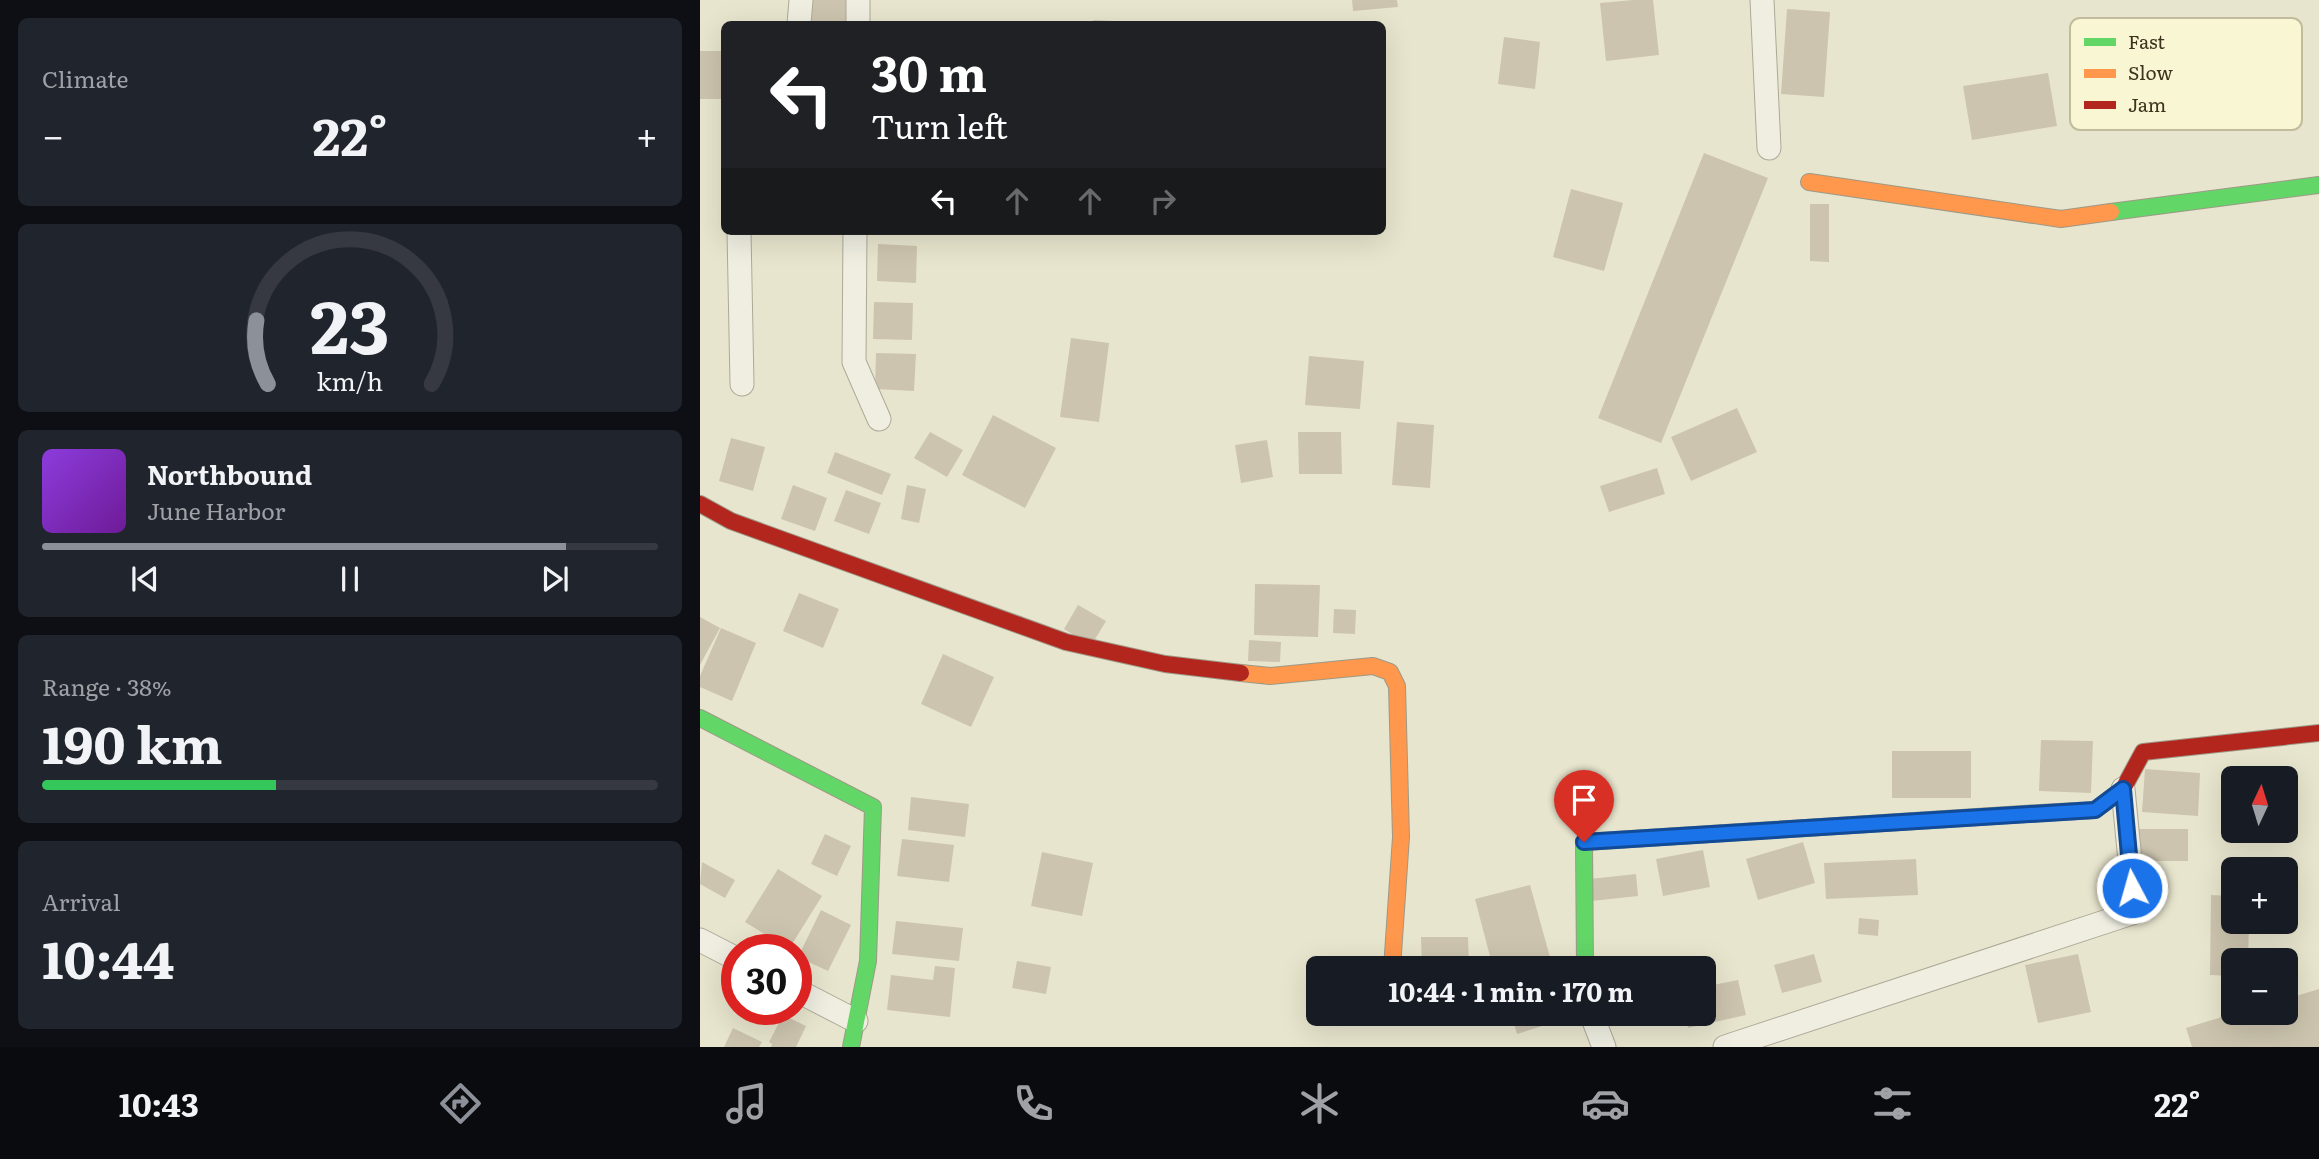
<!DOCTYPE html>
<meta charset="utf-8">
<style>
body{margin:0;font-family:Literata,serif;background:#20242c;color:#f1f3f6;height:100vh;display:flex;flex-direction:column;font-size:26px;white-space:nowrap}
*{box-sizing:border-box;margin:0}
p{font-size:23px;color:#9ea1a6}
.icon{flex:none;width:38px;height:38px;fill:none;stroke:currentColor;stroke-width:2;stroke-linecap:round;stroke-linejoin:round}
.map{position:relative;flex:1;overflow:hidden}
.panel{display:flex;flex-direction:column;gap:18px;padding:18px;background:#0d0f14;width:700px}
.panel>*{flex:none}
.top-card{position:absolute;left:21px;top:21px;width:665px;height:214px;border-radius:10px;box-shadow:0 7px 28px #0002;background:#202124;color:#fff;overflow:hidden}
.needle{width:46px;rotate:4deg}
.controls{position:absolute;left:1521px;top:766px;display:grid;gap:14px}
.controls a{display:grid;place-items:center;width:77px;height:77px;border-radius:10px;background:#171b24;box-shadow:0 7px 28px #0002;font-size:35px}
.speed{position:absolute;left:21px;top:934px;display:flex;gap:14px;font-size:35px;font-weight:700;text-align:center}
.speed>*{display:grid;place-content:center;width:91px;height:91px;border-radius:50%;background:#171b24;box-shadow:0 7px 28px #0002;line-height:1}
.speed .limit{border:10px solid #d22;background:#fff;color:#111}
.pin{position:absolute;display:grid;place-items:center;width:60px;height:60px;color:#fff;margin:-72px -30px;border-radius:50% 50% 50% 0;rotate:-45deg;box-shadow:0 0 7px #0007}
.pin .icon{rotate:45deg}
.me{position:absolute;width:77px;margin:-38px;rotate:354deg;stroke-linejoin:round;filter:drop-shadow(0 0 5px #0008)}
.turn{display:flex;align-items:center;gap:24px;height:147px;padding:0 35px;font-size:32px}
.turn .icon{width:91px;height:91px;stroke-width:2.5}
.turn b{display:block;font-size:49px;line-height:60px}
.lanes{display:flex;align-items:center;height:66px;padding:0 35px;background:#0003;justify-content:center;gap:35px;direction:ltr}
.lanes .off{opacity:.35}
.big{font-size:52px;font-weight:700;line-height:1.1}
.panel .widget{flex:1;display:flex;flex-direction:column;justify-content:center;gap:10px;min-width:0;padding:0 24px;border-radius:10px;background:#20242c}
.panel .dial{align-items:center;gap:0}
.dial svg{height:182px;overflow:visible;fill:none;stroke:#363941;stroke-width:7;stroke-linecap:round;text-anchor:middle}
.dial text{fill:#f1f3f6;stroke:none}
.song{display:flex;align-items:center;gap:21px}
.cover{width:84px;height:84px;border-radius:10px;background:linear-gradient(135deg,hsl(270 70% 55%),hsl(280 70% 35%))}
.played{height:7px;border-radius:4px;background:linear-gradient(90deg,#8c9099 85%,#363941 85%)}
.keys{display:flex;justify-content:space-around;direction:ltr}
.heat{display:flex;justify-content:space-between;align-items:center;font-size:38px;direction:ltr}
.charge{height:10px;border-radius:5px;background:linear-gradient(90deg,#34c759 38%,#363941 0)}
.trip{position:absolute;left:606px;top:956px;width:410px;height:70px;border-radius:10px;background:#171b24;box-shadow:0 7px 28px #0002;font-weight:700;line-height:70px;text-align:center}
.tabs{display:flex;height:112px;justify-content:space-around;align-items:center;background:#090b0e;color:#9ea1a6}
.tabs .icon{width:49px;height:49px}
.tabs .current{color:#8c9099}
.tabs b{font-size:32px;color:#f1f3f6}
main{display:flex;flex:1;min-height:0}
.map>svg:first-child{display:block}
.building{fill:#ccc4ae}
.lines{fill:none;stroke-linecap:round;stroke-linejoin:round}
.street-casing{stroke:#ada997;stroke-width:25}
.fast-casing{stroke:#9d9987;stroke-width:18}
.slow-casing{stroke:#9d9987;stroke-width:18}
.jam-casing{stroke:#9d9987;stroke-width:18}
.street{stroke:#efeee1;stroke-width:23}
.fast{stroke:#63d668;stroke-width:16}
.slow{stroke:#ff974d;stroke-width:16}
.jam{stroke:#b3261e;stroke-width:16}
.route-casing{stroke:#114b97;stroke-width:18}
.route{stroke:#1a73e8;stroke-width:12}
.key{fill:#f9f6d4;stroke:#c1bc9d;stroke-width:2}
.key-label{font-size:19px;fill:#3e331d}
</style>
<main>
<section class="panel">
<div class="widget"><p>Climate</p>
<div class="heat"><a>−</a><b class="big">22°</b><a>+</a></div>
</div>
<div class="widget dial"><svg viewBox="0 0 100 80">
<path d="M14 69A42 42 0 1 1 86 69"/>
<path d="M14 69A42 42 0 0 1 9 41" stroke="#8c9099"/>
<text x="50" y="56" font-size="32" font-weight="700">23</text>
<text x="50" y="72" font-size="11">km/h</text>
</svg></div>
<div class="widget">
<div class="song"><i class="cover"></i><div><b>Northbound</b><p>June Harbor</p></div></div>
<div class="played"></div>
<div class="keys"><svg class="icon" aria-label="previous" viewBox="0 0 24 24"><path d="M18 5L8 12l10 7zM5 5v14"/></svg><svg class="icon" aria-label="pause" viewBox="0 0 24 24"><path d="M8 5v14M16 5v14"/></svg><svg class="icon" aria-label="next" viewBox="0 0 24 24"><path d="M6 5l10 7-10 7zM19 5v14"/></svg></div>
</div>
<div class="widget"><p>Range · 38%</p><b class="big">190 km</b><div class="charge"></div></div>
<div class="widget"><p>Arrival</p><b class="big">10:44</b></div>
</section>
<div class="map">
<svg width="1619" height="1047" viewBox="0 0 1619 1047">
<rect width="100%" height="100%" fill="#e8e5ce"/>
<!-- building -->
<path class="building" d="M 112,0 L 151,0 L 151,24 L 112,24 Z
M 652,0 L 697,0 L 698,7 L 653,11 Z
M 933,0 L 953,0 L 959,55 L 906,61 L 900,3 Z
M 1087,9 L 1130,12 L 1124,97 L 1081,94 Z
M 393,20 L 436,22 L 436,24 L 393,24 Z
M 804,37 L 840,42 L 835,89 L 798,84 Z
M 0,51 L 24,51 L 24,99 L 0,99 Z
M 1348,73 L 1357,126 L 1272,140 L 1263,86 Z
M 1004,153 L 1068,178 L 961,443 L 898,418 Z
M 871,189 L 923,203 L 904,271 L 853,257 Z
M 1110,204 L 1129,204 L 1129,262 L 1110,261 Z
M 178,244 L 217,246 L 216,283 L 177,281 Z
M 174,302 L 213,303 L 212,340 L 173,339 Z
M 371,338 L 409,343 L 399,422 L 360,417 Z
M 176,353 L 216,354 L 214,391 L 175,389 Z
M 609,356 L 664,361 L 660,409 L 605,405 Z
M 1037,408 L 1057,452 L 991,481 L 971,437 Z
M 293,415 L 356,448 L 325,508 L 262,475 Z
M 697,422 L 734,425 L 730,488 L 692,485 Z
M 230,432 L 263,450 L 247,477 L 214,458 Z
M 598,432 L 641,432 L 642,474 L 599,474 Z
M 31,438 L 65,447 L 53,491 L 19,481 Z
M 567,440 L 573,477 L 541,483 L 535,445 Z
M 135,452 L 191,474 L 182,495 L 127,473 Z
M 957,468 L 965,494 L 909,512 L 900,486 Z
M 93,485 L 127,498 L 115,531 L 81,519 Z
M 207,485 L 226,489 L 219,523 L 201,519 Z
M 146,490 L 181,503 L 169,534 L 134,521 Z
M 555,584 L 620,585 L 618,637 L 554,635 Z
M 99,593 L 139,609 L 123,648 L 83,631 Z
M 378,605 L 406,621 L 391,646 L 364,629 Z
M 634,609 L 656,610 L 655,634 L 633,633 Z
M 0,617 L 20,628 L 0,665 Z
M 21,628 L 56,643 L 32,701 L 0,687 L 0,676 Z
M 549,640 L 581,642 L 580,662 L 548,661 Z
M 243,654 L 294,677 L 271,727 L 221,704 Z
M 1341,740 L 1393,741 L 1391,793 L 1339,791 Z
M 1192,751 L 1271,751 L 1271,798 L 1192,798 Z
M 1445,769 L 1500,773 L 1498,816 L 1442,812 Z
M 211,797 L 269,804 L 265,837 L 208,830 Z
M 1437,829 L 1488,829 L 1488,861 L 1437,861 Z
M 125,834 L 151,846 L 137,876 L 111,864 Z
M 202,839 L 254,845 L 249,882 L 197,876 Z
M 1103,842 L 1115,883 L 1058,900 L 1046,859 Z
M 1003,850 L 1010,887 L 963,896 L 956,859 Z
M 342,852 L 393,863 L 382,916 L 331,906 Z
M 1216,859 L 1218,895 L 1126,899 L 1124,863 Z
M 2,862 L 35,880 L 25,898 L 0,884 Z
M 78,869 L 122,896 L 89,949 L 45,922 Z
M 936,874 L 938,896 L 892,901 L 890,879 Z
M 830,885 L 853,968 L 793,968 L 775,899 Z
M 1511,895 L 1533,896 L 1533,922 L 1549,922 L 1548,961 L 1533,961 L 1533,976 L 1510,975 Z
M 121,910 L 151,925 L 128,971 L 98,957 Z
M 1159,918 L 1179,920 L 1178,936 L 1158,934 Z
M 196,921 L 263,928 L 259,961 L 192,954 Z
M 721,937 L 768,937 L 769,968 L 722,968 Z
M 1114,954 L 1122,982 L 1082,993 L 1074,965 Z
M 1378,954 L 1391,1012 L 1338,1023 L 1325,965 Z
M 317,961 L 351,967 L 346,994 L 312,988 Z
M 235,966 L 255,968 L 250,1017 L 187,1010 L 191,975 L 233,980 Z
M 1038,980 L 1046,1015 L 988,1028 L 985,1013 L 1003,1013 L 1003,987 Z
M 1619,989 L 1619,1047 L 1492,1047 L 1486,1028 L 1535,1013 L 1586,1013 L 1586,999 Z
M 811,1013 L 859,1013 L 861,1020 L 817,1034 Z
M 83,1015 L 106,1026 L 96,1047 L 71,1047 L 72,1044 L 69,1042 Z
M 33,1028 L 62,1042 L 59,1047 L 24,1047 Z"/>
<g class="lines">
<!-- street casing -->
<g class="street-casing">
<path id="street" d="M 1062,0 L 1069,148
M 99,24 L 101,0
M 158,24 L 158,0
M 39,231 L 42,384
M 155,231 L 154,362 L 179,419
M 0,940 L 37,959
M 96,990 L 156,1021
M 891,1013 L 904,1047
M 1025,1047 L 1435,912 L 1423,789"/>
</g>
<!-- fast casing -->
<g class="fast-casing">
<path id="fast" d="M 1411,212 L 1619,185
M 0,718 L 173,807 L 168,961 L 151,1047
M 885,968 L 884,842 L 1340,813"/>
</g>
<!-- slow casing -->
<g class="slow-casing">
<path id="slow" d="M 1109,182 L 1361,219 L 1411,212
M 541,673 L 570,676 L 673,666 L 690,672 L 697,686 L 701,837 L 692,968"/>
</g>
<!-- jam casing -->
<g class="jam-casing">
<path id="jam" d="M 0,504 L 31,521 L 366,642 L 465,664 L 541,673
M 1340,813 L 1395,810 L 1423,789 L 1443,752 L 1619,733"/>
</g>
<!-- street -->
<use href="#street" class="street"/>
<!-- fast -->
<use href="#fast" class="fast"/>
<!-- slow -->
<use href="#slow" class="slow"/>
<!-- jam -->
<use href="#jam" class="jam"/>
</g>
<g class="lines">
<!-- route casing -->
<g class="route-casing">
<path id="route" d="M 884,842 L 1395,810 L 1423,789 L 1432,888"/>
</g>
<!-- route -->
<use href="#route" class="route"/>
</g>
<!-- legend -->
<rect x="1370" y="18" width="232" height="112" rx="10" class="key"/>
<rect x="1384" y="38" width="32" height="8" fill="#63d668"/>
<rect x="1384" y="69" width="32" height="9" fill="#ff974d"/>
<rect x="1384" y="101" width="32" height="8" fill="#b3261e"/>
<g class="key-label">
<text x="1428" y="49">Fast</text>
<text x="1428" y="80">Slow</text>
<text x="1428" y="112">Jam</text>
</g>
</svg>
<div class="controls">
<a><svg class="needle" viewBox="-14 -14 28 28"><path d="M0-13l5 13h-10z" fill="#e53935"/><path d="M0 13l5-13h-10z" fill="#9ea1a6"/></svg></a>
<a>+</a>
<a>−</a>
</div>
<div class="speed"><div class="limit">30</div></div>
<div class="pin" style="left:884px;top:842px;background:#d93025"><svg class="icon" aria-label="arrive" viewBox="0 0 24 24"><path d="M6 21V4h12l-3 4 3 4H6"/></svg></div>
<svg class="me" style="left:1432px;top:888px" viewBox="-20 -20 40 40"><circle r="17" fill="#1a73e8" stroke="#fff" stroke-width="3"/><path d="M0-11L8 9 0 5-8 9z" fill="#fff"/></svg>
<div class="trip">10:44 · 1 min · 170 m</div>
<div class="top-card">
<div class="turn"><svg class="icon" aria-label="left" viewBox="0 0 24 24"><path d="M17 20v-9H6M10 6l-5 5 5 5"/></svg><div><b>30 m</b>Turn left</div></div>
<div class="lanes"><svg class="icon" aria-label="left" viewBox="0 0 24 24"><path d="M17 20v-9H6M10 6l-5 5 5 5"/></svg><svg class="icon off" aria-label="ahead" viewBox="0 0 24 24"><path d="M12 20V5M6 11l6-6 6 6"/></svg><svg class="icon off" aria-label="ahead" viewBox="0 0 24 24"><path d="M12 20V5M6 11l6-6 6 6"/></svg><svg class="icon off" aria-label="right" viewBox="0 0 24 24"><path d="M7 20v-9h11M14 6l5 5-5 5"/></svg></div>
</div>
</div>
</main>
<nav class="tabs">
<b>10:43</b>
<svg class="icon current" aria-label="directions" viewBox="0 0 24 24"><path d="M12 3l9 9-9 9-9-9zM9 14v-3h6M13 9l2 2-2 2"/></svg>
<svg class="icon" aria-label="music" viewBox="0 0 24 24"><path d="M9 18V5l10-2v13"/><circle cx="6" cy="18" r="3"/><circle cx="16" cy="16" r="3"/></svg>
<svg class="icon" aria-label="phone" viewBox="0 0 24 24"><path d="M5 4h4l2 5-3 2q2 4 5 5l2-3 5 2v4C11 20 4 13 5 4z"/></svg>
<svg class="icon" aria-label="climate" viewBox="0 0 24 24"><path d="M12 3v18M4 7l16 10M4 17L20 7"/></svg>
<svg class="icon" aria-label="car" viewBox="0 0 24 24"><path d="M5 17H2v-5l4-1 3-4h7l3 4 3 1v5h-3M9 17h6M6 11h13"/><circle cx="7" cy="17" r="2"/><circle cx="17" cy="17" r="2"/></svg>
<svg class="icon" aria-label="filters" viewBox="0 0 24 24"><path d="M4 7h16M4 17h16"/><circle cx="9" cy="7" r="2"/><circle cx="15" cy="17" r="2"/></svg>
<b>22°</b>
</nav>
